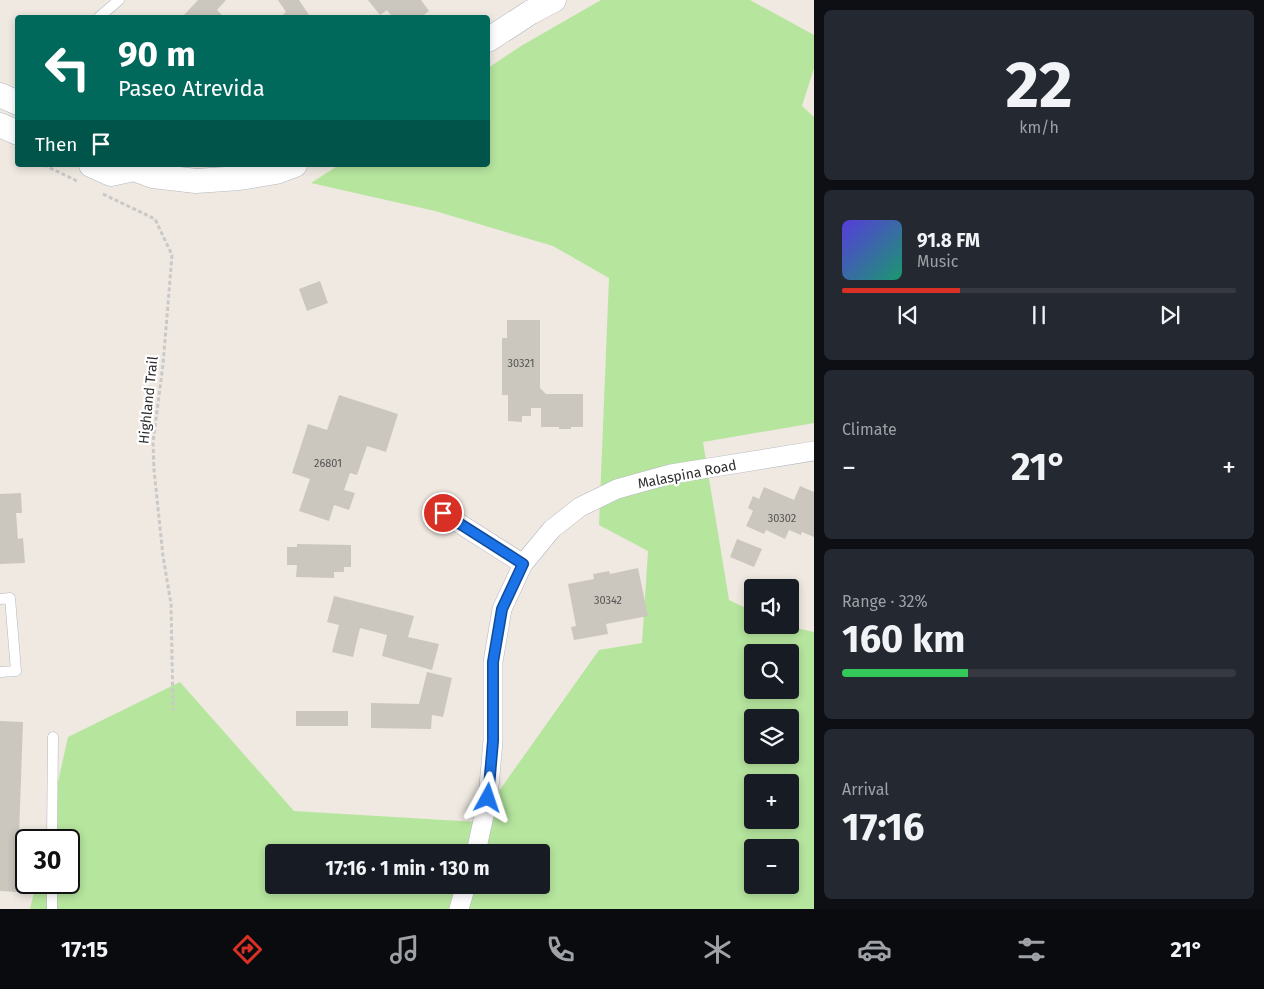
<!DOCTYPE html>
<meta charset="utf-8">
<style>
body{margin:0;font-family:"Fira Sans",sans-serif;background:#242831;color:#f1f3f6;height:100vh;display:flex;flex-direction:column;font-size:19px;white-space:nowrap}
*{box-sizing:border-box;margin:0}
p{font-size:16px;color:#9ea1a6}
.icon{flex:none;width:28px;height:28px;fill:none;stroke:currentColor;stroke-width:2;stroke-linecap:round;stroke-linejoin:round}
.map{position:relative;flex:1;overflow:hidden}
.panel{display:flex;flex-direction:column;gap:10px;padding:10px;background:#0d0f14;width:450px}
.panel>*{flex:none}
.guide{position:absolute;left:15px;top:15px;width:475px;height:152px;border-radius:5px;box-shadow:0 2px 8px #0003;background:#00695c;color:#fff;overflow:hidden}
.fabs{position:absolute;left:744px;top:579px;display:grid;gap:10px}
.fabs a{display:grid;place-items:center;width:55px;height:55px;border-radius:5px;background:#171b24;box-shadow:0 2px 8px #0003;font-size:25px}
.speed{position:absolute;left:15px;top:829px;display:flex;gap:10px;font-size:25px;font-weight:700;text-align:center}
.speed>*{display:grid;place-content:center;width:65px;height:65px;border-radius:50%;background:#171b24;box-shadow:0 2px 8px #0003;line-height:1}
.speed .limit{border:2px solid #111;border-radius:8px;background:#fff;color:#111}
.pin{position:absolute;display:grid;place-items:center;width:42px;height:42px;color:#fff;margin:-21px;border:2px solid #fff;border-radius:50%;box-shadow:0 1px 5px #0007}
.me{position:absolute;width:55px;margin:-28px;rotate:5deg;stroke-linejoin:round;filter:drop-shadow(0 0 4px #0008)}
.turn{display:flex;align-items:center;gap:18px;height:105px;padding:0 20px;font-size:22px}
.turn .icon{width:65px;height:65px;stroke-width:2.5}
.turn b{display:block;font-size:35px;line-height:42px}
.then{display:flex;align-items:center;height:48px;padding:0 20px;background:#0003;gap:10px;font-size:19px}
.big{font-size:38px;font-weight:700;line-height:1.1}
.panel .widget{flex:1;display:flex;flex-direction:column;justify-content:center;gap:8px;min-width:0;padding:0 18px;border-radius:8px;background:#242831}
.panel .dial{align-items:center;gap:0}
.dial b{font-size:65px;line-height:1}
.song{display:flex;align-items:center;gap:15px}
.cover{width:60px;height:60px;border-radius:8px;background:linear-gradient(135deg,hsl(250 70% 55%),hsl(160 70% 35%))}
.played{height:5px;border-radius:2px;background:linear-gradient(90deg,#d93025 30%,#363941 30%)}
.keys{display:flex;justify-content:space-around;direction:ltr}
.heat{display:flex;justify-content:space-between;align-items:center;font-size:28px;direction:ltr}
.charge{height:8px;border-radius:4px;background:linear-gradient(90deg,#34c759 32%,#363941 0)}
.trip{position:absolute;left:265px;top:844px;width:285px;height:50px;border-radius:5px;background:#171b24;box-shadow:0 2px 8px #0003;font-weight:700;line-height:50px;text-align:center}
.menu{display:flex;height:80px;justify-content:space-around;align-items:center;background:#090b0e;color:#9ea1a6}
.menu .icon{width:35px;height:35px}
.menu .selected{color:#d93025}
.menu b{font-size:22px;color:#f1f3f6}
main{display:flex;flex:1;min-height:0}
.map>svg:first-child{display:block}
.green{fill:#b6e59e;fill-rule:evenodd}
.building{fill:#cbc7bf}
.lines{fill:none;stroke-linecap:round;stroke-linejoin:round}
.service-casing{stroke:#b4b7c1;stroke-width:11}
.minor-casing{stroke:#b4b7c1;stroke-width:20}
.tertiary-casing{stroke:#b4b7c1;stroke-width:25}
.path{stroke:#c9c9c9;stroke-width:3;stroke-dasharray:4 2.5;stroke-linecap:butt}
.service{stroke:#fff;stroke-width:10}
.minor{stroke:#fff;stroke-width:19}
.tertiary{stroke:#fff;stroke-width:24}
.route-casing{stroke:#114b97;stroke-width:12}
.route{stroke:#1a73e8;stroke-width:9}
.labels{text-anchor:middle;stroke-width:4.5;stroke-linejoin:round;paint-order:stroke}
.number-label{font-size:11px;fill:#555452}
.street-label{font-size:14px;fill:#2e2e2e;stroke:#fff}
</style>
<main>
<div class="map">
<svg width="814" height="909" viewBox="0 0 814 909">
<rect width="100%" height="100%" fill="#efe9e1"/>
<!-- green -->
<path class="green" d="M 601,0 L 750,0 L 814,35 L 814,68 L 802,106 L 814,117 L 814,423 L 703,442 L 729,600 L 752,611 L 752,625 L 783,625 L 814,632 L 814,909 L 30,909 L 36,883 L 69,882 L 69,840 L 45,840 L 68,737 L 180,682 L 294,811 L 477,822 L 599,650 L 642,643 L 648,551 L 599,525 L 609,278 L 553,246 L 435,211 L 311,183 L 339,165 L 488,165 L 488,68 L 521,46 ZM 752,652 L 790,652 L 790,690 L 752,690 ZM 752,718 L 790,718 L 790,755 L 752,755 ZM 752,782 L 790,782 L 790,820 L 752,820 ZM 752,848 L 790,848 L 790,885 L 752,885 ZM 274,852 L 541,852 L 541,885 L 274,885 Z"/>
<!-- building -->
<path class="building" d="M 198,0 L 226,0 L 217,10 L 225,18 L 187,18 L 184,15 Z
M 278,0 L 299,0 L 311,18 L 279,18 L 286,12 Z
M 368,0 L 421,0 L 429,11 L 420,18 L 393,18 L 387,10 L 380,15 Z
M 320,281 L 328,303 L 307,311 L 299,289 Z
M 507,320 L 540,320 L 540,388 L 546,394 L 583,394 L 583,427 L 571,427 L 571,429 L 559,429 L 559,427 L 541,427 L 541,408 L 531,408 L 531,416 L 522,416 L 522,422 L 508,421 L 508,395 L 502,395 L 502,338 L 507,338 Z
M 339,395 L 398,414 L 386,452 L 367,446 L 357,475 L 350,473 L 344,490 L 355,493 L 349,510 L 334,505 L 329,521 L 299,511 L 310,479 L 292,473 L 308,424 L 327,430 Z
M 800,486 L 814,492 L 814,537 L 802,532 L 801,535 L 789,530 L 785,539 L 766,530 L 764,534 L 746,526 L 753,511 L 748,508 L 753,496 L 759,499 L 764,487 L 794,500 Z
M 21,493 L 22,513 L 16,513 L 18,539 L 23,538 L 25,563 L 0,564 L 0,494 Z
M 737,539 L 762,549 L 754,567 L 730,557 Z
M 297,544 L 351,545 L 351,567 L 344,567 L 344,572 L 334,572 L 334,578 L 296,577 L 297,565 L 287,565 L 287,547 L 297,547 Z
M 638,568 L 648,616 L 606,624 L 608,634 L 574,640 L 571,627 L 576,626 L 568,584 L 594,579 L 593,574 L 609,571 L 610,574 Z
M 334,596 L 414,616 L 408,637 L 439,644 L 432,670 L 382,656 L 387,635 L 360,628 L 353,657 L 332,652 L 339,625 L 327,622 Z
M 427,672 L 452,678 L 443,717 L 432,715 L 431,729 L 371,728 L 371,703 L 419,704 Z
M 296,711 L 348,711 L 348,726 L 296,726 Z
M 0,721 L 23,722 L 17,892 L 0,891 Z"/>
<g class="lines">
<!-- service casing -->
<g class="service-casing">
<path id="service" d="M 98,18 L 119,0
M 0,599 L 10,598 L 16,671 L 0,672
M 52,840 L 53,737
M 52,909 L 52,882"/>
</g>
<!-- minor casing -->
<g class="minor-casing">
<path id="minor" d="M 443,513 L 523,564
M 476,852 L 488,798 L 493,741 L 493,662 L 502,609 L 523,564 L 552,529 L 580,507 L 617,489 L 671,474 L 814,451
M 459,909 L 466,885"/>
</g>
<!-- tertiary casing -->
<g class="tertiary-casing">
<path id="tertiary" d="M 488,40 L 531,12 L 554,0
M 0,95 L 18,103
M 0,125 L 18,133
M 91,165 L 111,174 L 134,169 L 153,176 L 196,181 L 240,178 L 276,172 L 295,165"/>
</g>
<!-- path -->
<path class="path" d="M 44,165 L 77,181
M 103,194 L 155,219 L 172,255 L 163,365 L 153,442 L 154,470 L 163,556 L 171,604 L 173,710"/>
<!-- service -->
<use href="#service" class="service"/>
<!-- minor -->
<use href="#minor" class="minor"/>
<!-- tertiary -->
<use href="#tertiary" class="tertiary"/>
</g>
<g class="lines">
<!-- route casing -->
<g class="route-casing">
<path id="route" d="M 443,513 L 523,564 L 502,609 L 493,662 L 493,741 L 488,798"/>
</g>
<!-- route -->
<use href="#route" class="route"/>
</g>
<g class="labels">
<!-- number labels -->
<g class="number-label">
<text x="521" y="367">30321</text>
<text x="328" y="467">26801</text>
<text x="782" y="522">30302</text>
<text x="608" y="604">30342</text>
</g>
<!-- street labels -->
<g class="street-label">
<text transform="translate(148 400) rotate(-84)" y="5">Highland Trail</text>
<text transform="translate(687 474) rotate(-11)" y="5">Malaspina Road</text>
</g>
</g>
</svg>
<div class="fabs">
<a><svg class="icon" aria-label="sound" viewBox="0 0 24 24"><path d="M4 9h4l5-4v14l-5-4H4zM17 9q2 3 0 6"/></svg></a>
<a><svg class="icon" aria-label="search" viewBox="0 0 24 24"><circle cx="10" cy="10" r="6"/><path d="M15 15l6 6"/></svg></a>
<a><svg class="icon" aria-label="layers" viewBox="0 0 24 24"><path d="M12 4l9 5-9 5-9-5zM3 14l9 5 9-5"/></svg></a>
<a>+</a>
<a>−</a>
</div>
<div class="speed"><div class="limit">30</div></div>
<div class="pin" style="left:443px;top:513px;background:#d93025"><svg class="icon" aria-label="arrive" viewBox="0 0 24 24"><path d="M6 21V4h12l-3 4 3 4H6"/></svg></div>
<svg class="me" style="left:488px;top:798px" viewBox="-20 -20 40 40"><path d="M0-17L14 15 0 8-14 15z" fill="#1a73e8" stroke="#fff" stroke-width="4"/></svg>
<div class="trip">17:16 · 1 min · 130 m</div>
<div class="guide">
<div class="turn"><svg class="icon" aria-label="left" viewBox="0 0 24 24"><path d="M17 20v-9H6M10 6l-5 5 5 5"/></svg><div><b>90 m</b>Paseo Atrevida</div></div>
<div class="then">Then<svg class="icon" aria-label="arrive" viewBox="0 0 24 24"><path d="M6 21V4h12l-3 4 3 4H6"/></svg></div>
</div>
</div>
<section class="panel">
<div class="widget dial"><b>22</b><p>km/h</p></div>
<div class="widget">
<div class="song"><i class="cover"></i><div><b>91.8 FM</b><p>Music</p></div></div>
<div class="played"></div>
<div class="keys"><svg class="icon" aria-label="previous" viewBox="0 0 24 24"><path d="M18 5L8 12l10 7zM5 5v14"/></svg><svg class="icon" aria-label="pause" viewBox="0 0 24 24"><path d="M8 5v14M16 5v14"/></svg><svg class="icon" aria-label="next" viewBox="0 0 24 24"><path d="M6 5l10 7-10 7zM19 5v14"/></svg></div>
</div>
<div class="widget"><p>Climate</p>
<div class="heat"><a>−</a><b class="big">21°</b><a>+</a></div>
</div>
<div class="widget"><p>Range · 32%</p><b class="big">160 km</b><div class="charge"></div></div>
<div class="widget"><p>Arrival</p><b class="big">17:16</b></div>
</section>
</main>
<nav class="menu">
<b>17:15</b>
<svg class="icon selected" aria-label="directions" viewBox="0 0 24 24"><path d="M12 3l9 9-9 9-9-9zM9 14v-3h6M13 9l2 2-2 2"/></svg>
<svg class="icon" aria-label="music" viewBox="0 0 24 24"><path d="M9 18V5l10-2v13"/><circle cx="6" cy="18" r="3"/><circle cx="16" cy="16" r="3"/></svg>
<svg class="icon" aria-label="phone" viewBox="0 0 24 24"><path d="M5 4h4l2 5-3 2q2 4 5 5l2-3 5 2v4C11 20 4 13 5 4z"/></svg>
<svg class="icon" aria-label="climate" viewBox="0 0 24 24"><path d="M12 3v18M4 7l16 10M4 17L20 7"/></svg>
<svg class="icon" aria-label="car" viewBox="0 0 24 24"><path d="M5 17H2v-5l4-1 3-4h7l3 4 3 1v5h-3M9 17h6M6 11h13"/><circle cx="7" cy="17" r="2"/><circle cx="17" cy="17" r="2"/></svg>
<svg class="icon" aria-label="filters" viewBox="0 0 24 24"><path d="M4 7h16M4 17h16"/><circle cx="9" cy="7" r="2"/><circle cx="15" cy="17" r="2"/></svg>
<b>21°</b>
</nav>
